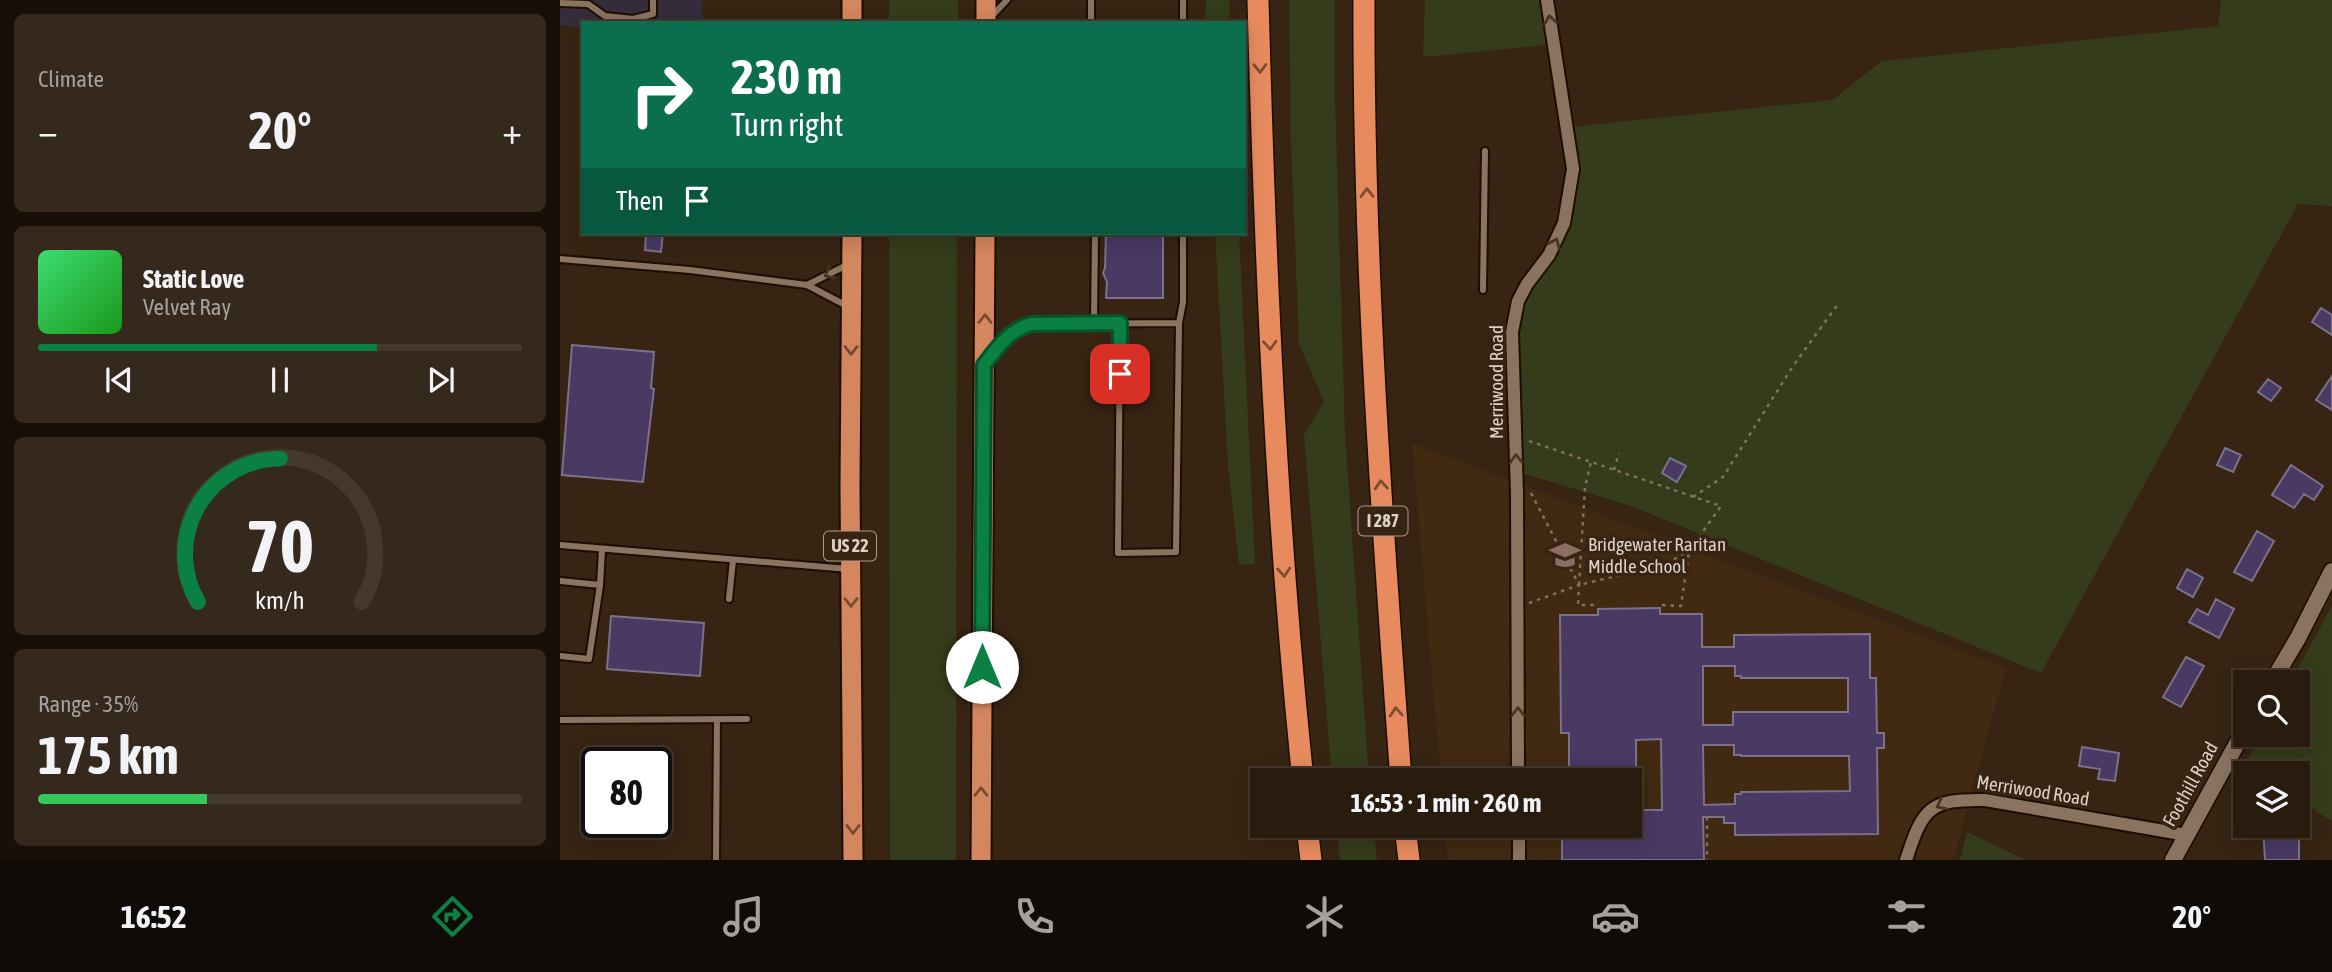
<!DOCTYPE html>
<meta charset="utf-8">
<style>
body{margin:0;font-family:"Asap Condensed",sans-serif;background:#35281c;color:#f1f3f6;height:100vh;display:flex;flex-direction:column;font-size:26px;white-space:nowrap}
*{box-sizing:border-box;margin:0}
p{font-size:23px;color:#a5a19e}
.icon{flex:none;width:38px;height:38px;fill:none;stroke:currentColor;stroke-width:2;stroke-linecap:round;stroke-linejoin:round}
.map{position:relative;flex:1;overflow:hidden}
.sheet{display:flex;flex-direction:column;gap:14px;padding:14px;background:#170f08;width:560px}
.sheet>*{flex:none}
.hud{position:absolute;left:21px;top:21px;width:665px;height:214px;border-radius:0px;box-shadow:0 4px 18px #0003,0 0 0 2px #45392e;background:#0b6e4f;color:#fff;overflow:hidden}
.controls{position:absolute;left:1673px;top:670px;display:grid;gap:14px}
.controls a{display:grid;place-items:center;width:77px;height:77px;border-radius:0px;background:#291b0e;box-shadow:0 4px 18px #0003,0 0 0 2px #45392e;font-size:35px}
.speed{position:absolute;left:21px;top:747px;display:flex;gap:14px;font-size:35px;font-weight:700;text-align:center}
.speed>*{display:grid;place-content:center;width:91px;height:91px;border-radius:50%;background:#291b0e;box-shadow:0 4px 18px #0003,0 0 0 2px #45392e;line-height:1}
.speed .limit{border:4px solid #111;border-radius:10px;background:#fff;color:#111}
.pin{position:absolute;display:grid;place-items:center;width:60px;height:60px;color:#fff;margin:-30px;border-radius:14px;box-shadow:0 4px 10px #0006}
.me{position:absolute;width:77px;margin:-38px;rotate:0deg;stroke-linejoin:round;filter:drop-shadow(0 0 5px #0008)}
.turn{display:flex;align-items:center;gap:24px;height:147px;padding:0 35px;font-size:32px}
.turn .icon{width:91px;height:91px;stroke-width:2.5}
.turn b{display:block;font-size:49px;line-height:60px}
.then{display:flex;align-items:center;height:66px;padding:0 35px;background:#0003;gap:14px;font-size:26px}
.big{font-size:52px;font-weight:700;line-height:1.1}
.sheet .widget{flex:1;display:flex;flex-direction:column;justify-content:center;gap:10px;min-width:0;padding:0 24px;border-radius:10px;background:#35281c}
.sheet .dial{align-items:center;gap:0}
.dial svg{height:182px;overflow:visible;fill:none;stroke:#45392e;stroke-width:7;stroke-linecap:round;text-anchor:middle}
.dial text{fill:#f1f3f6;stroke:none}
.song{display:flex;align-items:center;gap:21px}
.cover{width:84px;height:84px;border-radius:10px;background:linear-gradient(135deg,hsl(140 70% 55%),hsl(120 70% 35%))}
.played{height:7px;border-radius:4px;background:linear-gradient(90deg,#0b8043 70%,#45392e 70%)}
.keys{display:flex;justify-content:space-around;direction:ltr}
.heat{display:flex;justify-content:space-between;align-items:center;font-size:38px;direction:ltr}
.charge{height:10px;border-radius:5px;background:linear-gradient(90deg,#34c759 35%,#45392e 0)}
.trip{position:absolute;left:690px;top:768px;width:392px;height:70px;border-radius:0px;background:#291b0e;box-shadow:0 4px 18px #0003,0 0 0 2px #45392e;font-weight:700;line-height:70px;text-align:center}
.menu{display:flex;height:112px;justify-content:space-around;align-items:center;background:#100b06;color:#a5a19e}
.menu .icon{width:49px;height:49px}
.menu .current{color:#0b8043}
.menu b{font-size:32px;color:#f1f3f6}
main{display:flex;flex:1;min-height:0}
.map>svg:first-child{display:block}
.built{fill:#412912}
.industrial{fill:#352c3c}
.green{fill:#353c1b}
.building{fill:#493963;stroke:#7a718b;stroke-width:2;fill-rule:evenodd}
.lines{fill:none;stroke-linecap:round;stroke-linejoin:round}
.service-casing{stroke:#1e0d00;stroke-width:10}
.minor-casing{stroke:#1e0d00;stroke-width:16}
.tertiary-casing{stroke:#1e0d00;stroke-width:19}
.trunk-casing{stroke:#1e0d00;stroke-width:23}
.motorway-casing{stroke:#1e0d00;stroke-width:24}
.path{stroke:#817162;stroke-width:2.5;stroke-dasharray:3.5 5;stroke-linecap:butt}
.service{stroke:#8a7460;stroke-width:6}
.minor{stroke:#8a7460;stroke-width:12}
.tertiary{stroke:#8a7460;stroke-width:16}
.trunk{stroke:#d4865e;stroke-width:19}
.motorway{stroke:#e78b5e;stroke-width:21}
.oneway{stroke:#483422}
.oneway2{stroke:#7d4d31}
.oneway3{stroke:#764b31}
.route-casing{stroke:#07532c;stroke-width:18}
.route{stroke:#0b8043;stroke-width:12}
.labels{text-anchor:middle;stroke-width:7;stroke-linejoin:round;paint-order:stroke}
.shield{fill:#372413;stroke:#ab9c90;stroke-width:2}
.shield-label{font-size:18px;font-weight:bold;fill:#ddd0c5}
.street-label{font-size:19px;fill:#ddd0c5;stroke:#372413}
.poi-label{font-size:19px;fill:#ddd0c5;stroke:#372413;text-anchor:start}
</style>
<main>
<section class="sheet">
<div class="widget"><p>Climate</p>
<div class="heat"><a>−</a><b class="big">20°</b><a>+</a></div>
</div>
<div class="widget">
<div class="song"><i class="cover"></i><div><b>Static Love</b><p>Velvet Ray</p></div></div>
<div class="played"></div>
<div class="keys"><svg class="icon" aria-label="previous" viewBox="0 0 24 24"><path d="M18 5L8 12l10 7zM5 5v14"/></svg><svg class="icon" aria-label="pause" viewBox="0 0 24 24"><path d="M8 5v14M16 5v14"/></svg><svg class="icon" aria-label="next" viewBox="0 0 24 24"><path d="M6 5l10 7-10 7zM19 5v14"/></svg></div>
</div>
<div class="widget dial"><svg viewBox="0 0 100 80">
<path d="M14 69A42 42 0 1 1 86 69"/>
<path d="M14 69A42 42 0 0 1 50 6" stroke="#0b8043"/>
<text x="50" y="56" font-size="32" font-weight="700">70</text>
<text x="50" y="72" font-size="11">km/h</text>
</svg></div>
<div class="widget"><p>Range · 35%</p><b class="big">175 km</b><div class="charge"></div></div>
</section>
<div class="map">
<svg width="1772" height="860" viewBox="0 0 1772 860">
<rect width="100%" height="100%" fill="#372413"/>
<!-- built -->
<path class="built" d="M 852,443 L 1446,668 L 1393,860 L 888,860 L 885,826 L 1069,826 L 1069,780 L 881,780 Z"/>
<!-- industrial -->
<path class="industrial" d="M 0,0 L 142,0 L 143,23 L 23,23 L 23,28 L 0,25 Z"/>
<!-- green -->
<path class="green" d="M 329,0 L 398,0 L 398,23 L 329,23 Z
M 646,0 L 669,0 L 669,23 L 645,23 Z
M 729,0 L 775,0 L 775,98 L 785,433 L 809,780 L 772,780 L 744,434 L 764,402 L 739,344 L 731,143 Z
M 865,0 L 981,0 L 988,45 L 863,57 Z
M 1661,0 L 1772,0 L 1772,206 L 1738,204 L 1481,673 L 1071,506 L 952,470 L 954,312 L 1010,204 L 1010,127 L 1272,100 L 1322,61 L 1658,26 Z
M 329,233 L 397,233 L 396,860 L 330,860 Z
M 655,233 L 679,233 L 695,564 L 679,565 L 668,465 Z
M 1772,606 L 1772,821 L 1738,800 L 1738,774 L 1695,773 L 1683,766 L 1701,735 L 1738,735 L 1738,682 L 1730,682 Z
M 776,826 L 814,826 L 817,860 L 780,860 Z
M 1407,832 L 1466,860 L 1400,860 Z"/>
<!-- building -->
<path class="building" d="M 86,233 L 103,233 L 101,252 L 85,250 Z
M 546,233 L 603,233 L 603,298 L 546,298 L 547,282 L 543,273 L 545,268 Z
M 1761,308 L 1772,315 L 1772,335 L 1752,322 Z
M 12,345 L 94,352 L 91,388 L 94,389 L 83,482 L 2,475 Z
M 1772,376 L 1772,410 L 1756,400 Z
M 1708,379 L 1721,388 L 1711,401 L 1698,392 Z
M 1665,448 L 1681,455 L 1673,472 L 1657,465 Z
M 1110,458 L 1126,466 L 1117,482 L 1102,473 Z
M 1731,465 L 1763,486 L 1754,500 L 1744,494 L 1734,508 L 1712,495 Z
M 1697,531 L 1714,541 L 1692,581 L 1674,572 Z
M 1627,569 L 1643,578 L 1633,597 L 1617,588 Z
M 1656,599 L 1674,609 L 1659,638 L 1629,622 L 1637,609 L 1648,615 Z
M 1100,608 L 1100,614 L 1142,614 L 1142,647 L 1174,647 L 1174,635 L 1310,634 L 1310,678 L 1316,678 L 1317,733 L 1324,733 L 1324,748 L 1317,748 L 1318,834 L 1175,835 L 1175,823 L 1164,823 L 1164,817 L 1143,817 L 1144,860 L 1002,860 L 1002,826 L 1069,826 L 1069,810 L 1102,810 L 1101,739 L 1076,740 L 1076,780 L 1009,780 L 1009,733 L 1001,733 L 1000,615 L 1038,615 L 1038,609 ZM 1143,666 L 1175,666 L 1175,676 L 1181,676 L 1181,678 L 1288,678 L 1288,712 L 1173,712 L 1173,725 L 1143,725 ZM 1143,745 L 1174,745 L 1174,755 L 1181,755 L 1181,756 L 1289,756 L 1290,791 L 1181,792 L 1181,794 L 1175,794 L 1175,804 L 1144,805 Z
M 51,616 L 144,623 L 140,676 L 47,669 Z
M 1626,657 L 1644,666 L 1621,707 L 1603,697 Z
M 1522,747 L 1559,753 L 1555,781 L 1538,779 L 1540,769 L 1519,766 Z
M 1703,826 L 1731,826 L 1731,835 L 1739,836 L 1739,860 L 1705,860 Z"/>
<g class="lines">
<!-- service casing -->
<g class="service-casing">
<path id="service" d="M 0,3 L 28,4 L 45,16 L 73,19 L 93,14 L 93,0
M 430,18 L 447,0
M 531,23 L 531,0
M 623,23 L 623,0
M 0,259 L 130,270 L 247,285 L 289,307
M 247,285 L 289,264
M 923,290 L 925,151
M 534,323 L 535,233
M 560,323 L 558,553 L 616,552 L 619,323
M 431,357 C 441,342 452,329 471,324 L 619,323 L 623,302 L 623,233
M 0,545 L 289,569
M 0,581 L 40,585
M 169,599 L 173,560
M 0,656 L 29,659 L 40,585 L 42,549
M 0,720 L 187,719
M 156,860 L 157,719"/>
</g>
<!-- minor casing -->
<g class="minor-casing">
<path id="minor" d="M 958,780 L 957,494 L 952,332 L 958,301 L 967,284 L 989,255 L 1004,223 L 1013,169 L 987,0
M 959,826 L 959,860
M 1346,860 C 1363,808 1369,799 1425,800 L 1627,835"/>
</g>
<!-- tertiary casing -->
<g class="tertiary-casing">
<path id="tertiary" d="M 1712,682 L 1738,638 L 1772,571
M 1613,860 L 1685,729"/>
</g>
<!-- trunk casing -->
<g class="trunk-casing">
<path id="trunk" d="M 292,0 L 292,23
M 426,23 L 426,0
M 292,233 L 290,487 L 293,860
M 421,860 L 425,233"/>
</g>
<!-- motorway casing -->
<g class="motorway-casing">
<path id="motorway" d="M 698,0 C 705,261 716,521 743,780
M 804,0 C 803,261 822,521 841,780
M 747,826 L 751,860
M 845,826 L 849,860"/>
</g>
<!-- path -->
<path class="path" d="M 969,441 L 1161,506 L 1129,551 L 1106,564 L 1019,585 L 1025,487 L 1031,462
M 1054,470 L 1059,453
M 971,493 L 1019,585 L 1018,605 L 1035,605
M 1133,497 L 1163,477 L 1233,366 L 1278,304
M 969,603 L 1019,585
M 1102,605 L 1121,606 L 1129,551
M 1147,817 L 1147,860"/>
<!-- service -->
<use href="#service" class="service"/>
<!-- minor -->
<use href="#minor" class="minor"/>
<!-- tertiary -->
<use href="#tertiary" class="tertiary"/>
<!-- trunk -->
<use href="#trunk" class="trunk"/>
<!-- motorway -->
<use href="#motorway" class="motorway"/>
</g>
<!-- one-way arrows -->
<defs><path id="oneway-chevron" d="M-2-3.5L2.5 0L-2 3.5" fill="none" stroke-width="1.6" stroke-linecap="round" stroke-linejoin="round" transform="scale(1.75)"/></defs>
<g class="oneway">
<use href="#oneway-chevron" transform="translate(990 20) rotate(-99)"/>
<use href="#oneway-chevron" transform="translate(995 243) rotate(-66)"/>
<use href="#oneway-chevron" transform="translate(269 274) rotate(153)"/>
<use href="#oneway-chevron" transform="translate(956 459) rotate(-92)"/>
<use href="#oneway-chevron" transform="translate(958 712) rotate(-90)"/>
<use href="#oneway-chevron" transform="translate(1381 805) rotate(153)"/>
</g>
<g class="oneway2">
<use href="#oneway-chevron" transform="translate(700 68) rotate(89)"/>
<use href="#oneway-chevron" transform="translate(807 193) rotate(-91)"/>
<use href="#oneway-chevron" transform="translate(710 345) rotate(87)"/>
<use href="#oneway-chevron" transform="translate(821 485) rotate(-94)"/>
<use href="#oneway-chevron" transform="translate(724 572) rotate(86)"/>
<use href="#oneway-chevron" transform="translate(836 712) rotate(-94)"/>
</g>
<g class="oneway3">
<use href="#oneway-chevron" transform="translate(425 319) rotate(-90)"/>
<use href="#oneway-chevron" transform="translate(291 350) rotate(91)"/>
<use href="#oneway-chevron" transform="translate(291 602) rotate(90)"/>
<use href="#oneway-chevron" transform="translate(421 792) rotate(-90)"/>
<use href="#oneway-chevron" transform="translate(293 829) rotate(90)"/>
</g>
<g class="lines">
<!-- route casing -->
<g class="route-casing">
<path id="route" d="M 422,667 L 424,365 C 437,348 449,330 471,324 L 560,323 L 560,374"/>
</g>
<!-- route -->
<use href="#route" class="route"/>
</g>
<!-- icons -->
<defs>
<g id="school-bare" transform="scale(2.415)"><path d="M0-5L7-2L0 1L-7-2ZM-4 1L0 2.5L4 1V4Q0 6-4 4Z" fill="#8d6e63" stroke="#372413" stroke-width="2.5" paint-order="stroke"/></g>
</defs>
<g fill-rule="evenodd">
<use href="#school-bare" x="1005" y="555"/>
</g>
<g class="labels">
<!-- shield labels -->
<g class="shield">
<rect x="798.5" y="506.5" width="49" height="29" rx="5"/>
<rect x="264" y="531.5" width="52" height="29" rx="5"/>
</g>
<g class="shield-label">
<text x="823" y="527">I 287</text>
<text x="290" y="552">US 22</text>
</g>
<!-- street labels -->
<g class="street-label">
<text transform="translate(936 382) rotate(-90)" y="7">Merriwood Road</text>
<text transform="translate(1630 784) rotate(-61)" y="7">Foothill Road</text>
<text transform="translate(1473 790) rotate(9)" y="7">Merriwood Road</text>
</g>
<!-- poi labels -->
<g class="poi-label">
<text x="1028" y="551">Bridgewater Raritan<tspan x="1028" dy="22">Middle School</tspan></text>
</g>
</g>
</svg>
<div class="controls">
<a><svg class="icon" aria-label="search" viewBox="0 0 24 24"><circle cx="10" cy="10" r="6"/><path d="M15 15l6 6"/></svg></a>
<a><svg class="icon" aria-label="layers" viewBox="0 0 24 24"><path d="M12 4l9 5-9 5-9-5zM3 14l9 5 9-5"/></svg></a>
</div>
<div class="speed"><div class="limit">80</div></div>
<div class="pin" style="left:560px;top:374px;background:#d93025"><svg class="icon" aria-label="arrive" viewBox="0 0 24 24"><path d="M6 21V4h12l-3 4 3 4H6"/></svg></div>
<svg class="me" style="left:422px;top:667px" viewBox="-20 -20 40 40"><circle r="19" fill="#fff"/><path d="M0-13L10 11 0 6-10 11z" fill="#0b8043"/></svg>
<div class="trip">16:53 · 1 min · 260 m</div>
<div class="hud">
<div class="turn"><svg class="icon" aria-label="right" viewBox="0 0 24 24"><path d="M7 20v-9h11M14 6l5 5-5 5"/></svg><div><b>230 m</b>Turn right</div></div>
<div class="then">Then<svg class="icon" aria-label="arrive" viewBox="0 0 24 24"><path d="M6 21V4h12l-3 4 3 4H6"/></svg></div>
</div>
</div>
</main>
<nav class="menu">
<b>16:52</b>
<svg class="icon current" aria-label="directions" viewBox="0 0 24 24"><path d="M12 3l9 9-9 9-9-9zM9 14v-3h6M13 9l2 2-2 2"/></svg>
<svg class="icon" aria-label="music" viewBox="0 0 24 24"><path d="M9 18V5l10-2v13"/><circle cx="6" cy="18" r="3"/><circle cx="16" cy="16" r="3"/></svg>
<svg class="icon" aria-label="phone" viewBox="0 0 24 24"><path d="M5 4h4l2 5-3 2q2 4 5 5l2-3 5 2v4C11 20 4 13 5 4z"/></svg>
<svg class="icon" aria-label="climate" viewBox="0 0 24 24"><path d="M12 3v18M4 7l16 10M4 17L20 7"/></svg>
<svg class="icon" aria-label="car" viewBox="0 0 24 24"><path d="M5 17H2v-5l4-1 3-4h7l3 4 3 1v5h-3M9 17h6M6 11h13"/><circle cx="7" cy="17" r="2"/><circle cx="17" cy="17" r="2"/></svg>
<svg class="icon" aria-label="filters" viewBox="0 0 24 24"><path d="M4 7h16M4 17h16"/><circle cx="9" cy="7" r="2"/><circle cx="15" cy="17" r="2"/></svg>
<b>20°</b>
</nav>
